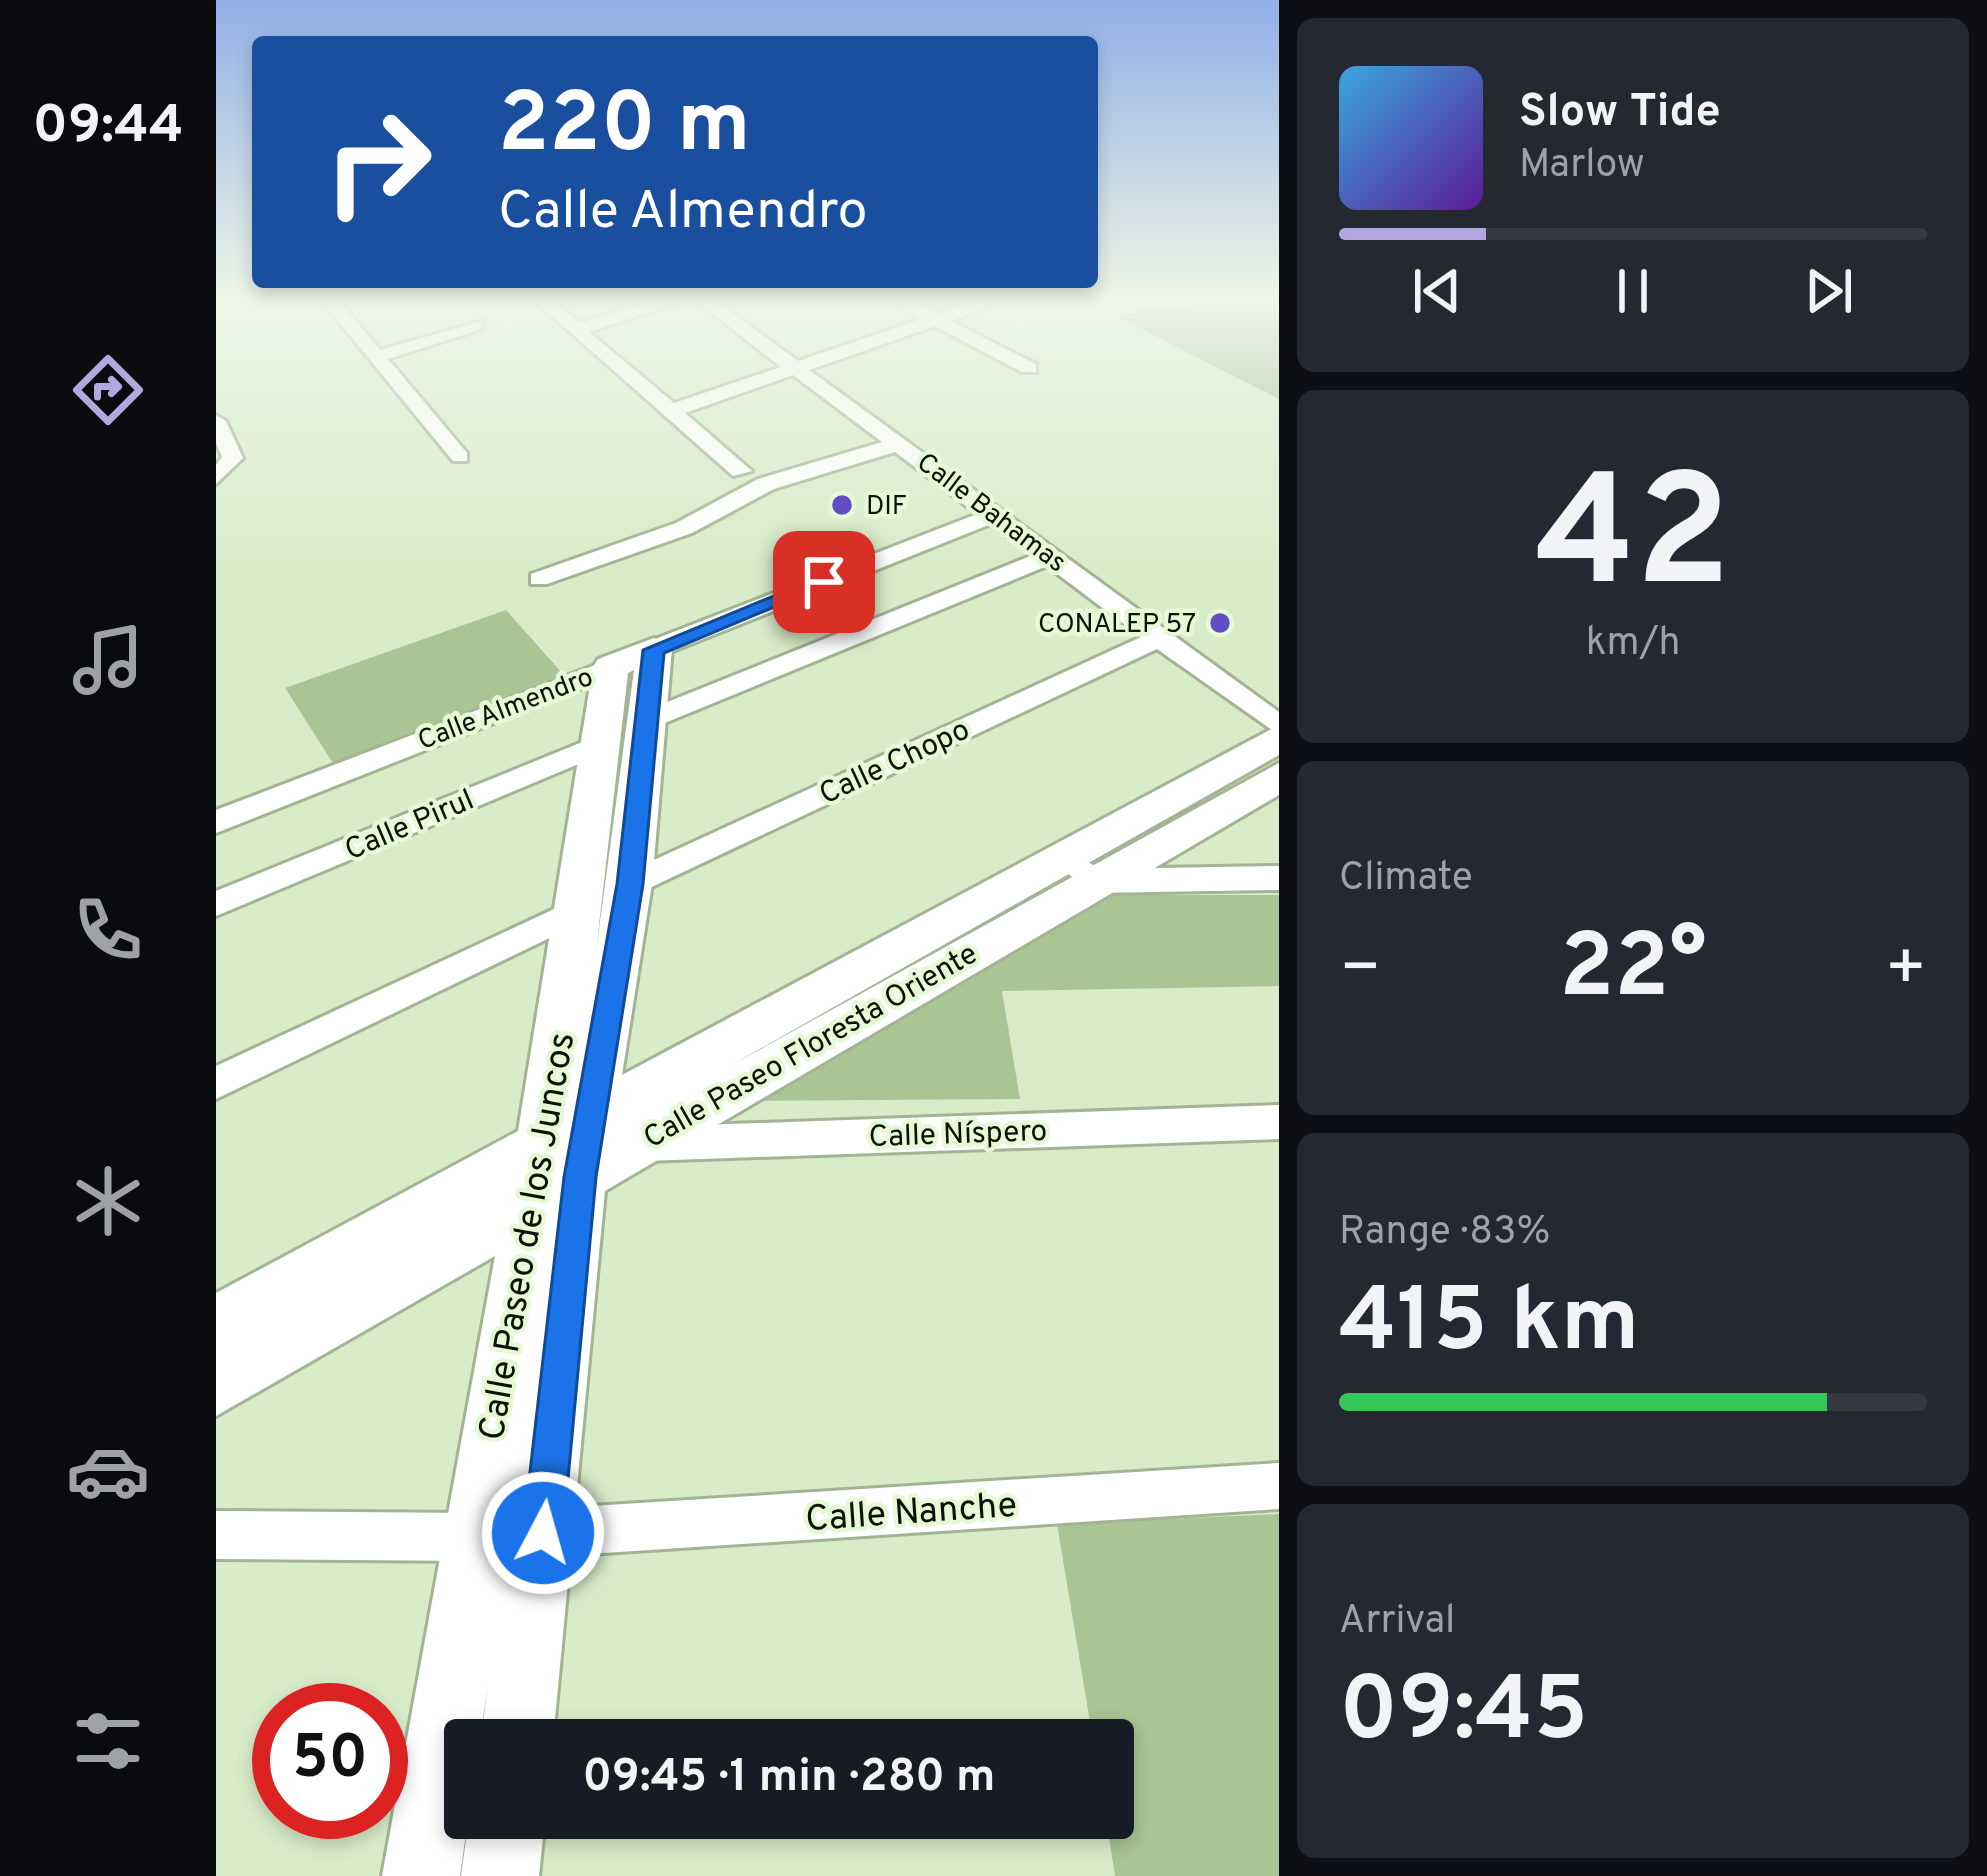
<!DOCTYPE html>
<meta charset="utf-8">
<style>
body{margin:0;font-family:Overpass,sans-serif;background:#242831;color:#f1f3f6;height:100vh;display:flex;flex-direction:column;font-size:45px;white-space:nowrap}
*{box-sizing:border-box;margin:0}
p{font-size:39px;color:#9ea1a6}
.icon{flex:none;width:66px;height:66px;fill:none;stroke:currentColor;stroke-width:2;stroke-linecap:round;stroke-linejoin:round}
.map{position:relative;flex:1;overflow:hidden}
.panel{display:flex;flex-direction:column;gap:18px;padding:18px;background:#0d0f14;width:708px}
.panel>*{flex:none}
.top-card{position:absolute;left:36px;top:36px;width:846px;height:252px;border-radius:12px;box-shadow:0 6px 18px #0003;background:#1a4fa0;color:#fff;overflow:hidden}
.speed{position:absolute;left:36px;top:1683px;display:flex;gap:24px;font-size:60px;font-weight:700;text-align:center}
.speed>*{display:grid;place-content:center;width:156px;height:156px;border-radius:50%;background:#171b24;box-shadow:0 6px 18px #0003;line-height:1}
.speed .limit{border:18px solid #d22;background:#fff;color:#111}
.pin{position:absolute;display:grid;place-items:center;width:102px;height:102px;color:#fff;margin:-51px;border-radius:24px;box-shadow:0 6px 18px #0006}
.me{position:absolute;width:132px;margin:-66px;rotate:6deg;stroke-linejoin:round;filter:drop-shadow(0 0 9px #0008)}
.turn{display:flex;align-items:center;gap:42px;height:252px;padding:0 48px;font-size:54px}
.turn .icon{width:156px;height:156px;stroke-width:2.5}
.turn b{display:block;font-size:84px;line-height:102px}
.big{font-size:90px;font-weight:700;line-height:1.1}
.panel .card{flex:1;display:flex;flex-direction:column;justify-content:center;gap:18px;min-width:0;padding:0 42px;border-radius:18px;background:#242831}
.panel .dial{align-items:center;gap:0}
.dial b{font-size:156px;line-height:1}
.song{display:flex;align-items:center;gap:36px}
.cover{width:144px;height:144px;border-radius:18px;background:linear-gradient(135deg,hsl(200 70% 55%),hsl(270 70% 35%))}
.played{height:12px;border-radius:6px;background:linear-gradient(90deg,#b1a8e0 25%,#363941 25%)}
.keys{display:flex;justify-content:space-around;direction:ltr}
.heat{display:flex;justify-content:space-between;align-items:center;font-size:66px;direction:ltr}
.charge{height:18px;border-radius:9px;background:linear-gradient(90deg,#34c759 83%,#363941 0)}
.trip{position:absolute;left:228px;top:1719px;width:690px;height:120px;border-radius:12px;background:#171b24;box-shadow:0 6px 18px #0003;font-weight:700;line-height:120px;text-align:center}
main{display:flex;flex:1;min-height:0}
.menu{display:flex;flex-direction:column;width:216px;justify-content:space-around;align-items:center;background:#090b0e;color:#9ea1a6}
.menu .icon{width:84px;height:84px}
.menu .current{color:#b1a8e0}
.menu b{font-size:54px;color:#f1f3f6}
.map>svg:first-child{display:block}
.green{fill:#a9c593}
.building{fill:#a6b898}
.lines{fill:none;stroke-linecap:round;stroke-linejoin:round}
.street-casing{stroke:#a2b494;stroke-width:6}
.secondary-casing{stroke:#a2b494;stroke-width:6}
.street{fill:#fff;fill-rule:evenodd}
.secondary{fill:#fff;fill-rule:evenodd}
.route{fill:#1a73e8;stroke:#114b97;stroke-width:3}
.poi-dot{fill:#634cc5;stroke:#e6f9d7;stroke-width:4.5}
.labels{text-anchor:middle;stroke-width:9;stroke-linejoin:round;paint-order:stroke}
.far-poi-label{font-size:27px;fill:#0c1207;stroke:#e6f9d7;text-anchor:start}
.far-street-label{font-size:27px;fill:#0c1207;stroke:#e6f9d7}
.street-label{font-size:30px;fill:#0c1207;stroke:#e6f9d7}
.near-street-label{font-size:36px;fill:#0c1207;stroke:#e6f9d7}
</style>
<main>
<nav class="menu">
<b>09:44</b>
<svg class="icon current" aria-label="directions" viewBox="0 0 24 24"><path d="M12 3l9 9-9 9-9-9zM9 14v-3h6M13 9l2 2-2 2"/></svg>
<svg class="icon" aria-label="music" viewBox="0 0 24 24"><path d="M9 18V5l10-2v13"/><circle cx="6" cy="18" r="3"/><circle cx="16" cy="16" r="3"/></svg>
<svg class="icon" aria-label="phone" viewBox="0 0 24 24"><path d="M5 4h4l2 5-3 2q2 4 5 5l2-3 5 2v4C11 20 4 13 5 4z"/></svg>
<svg class="icon" aria-label="climate" viewBox="0 0 24 24"><path d="M12 3v18M4 7l16 10M4 17L20 7"/></svg>
<svg class="icon" aria-label="car" viewBox="0 0 24 24"><path d="M5 17H2v-5l4-1 3-4h7l3 4 3 1v5h-3M9 17h6M6 11h13"/><circle cx="7" cy="17" r="2"/><circle cx="17" cy="17" r="2"/></svg>
<svg class="icon" aria-label="filters" viewBox="0 0 24 24"><path d="M4 7h16M4 17h16"/><circle cx="9" cy="7" r="2"/><circle cx="15" cy="17" r="2"/></svg>
</nav>
<div class="map">
<svg width="1063" height="1876" viewBox="0 0 1063 1876">
<rect width="100%" height="100%" fill="#d9ecca"/>
<!-- green -->
<path class="green" d="M 290,610 L 347,674 L 117,763 L 69,688 Z
M 882,895 L 1063,895 L 1063,986 L 786,991 L 804,1099 L 519,1101 Z
M 1063,1514 L 1063,1876 L 899,1876 L 890,1818 L 897,1818 L 897,1740 L 877,1740 L 841,1524 Z"/>
<!-- building -->
<path class="building" d="M 984,300 L 1063,300 L 1063,399 L 902,317 L 941,304 L 958,309 Z"/>
<g class="lines">
<!-- street casing -->
<g class="street-casing">
<path id="street" d="M 105,300 L 122,300 L 164,350 L 266,321 L 266,329 L 172,359 L 251,453 L 251,461 L 237,461 Z
M 318,300 L 336,300 L 364,323 L 443,300 L 470,300 L 373,332 L 458,403 L 565,367 L 479,300 L 498,300 L 582,361 L 705,319 L 673,300 L 694,300 L 721,314 L 761,300 L 786,300 L 735,321 L 820,364 L 820,372 L 806,372 L 719,326 L 593,370 L 1063,712 L 1063,735 L 941,649 L 425,892 L 403,892 L 398,884 L 403,876 L 925,637 L 831,566 L 439,727 L 419,727 L 419,715 L 817,555 L 775,524 L 447,655 L 429,655 L 429,643 L 761,514 L 679,452 L 558,489 L 476,533 L 331,584 L 315,584 L 315,574 L 460,523 L 542,479 L 666,442 L 577,375 L 469,413 L 536,471 L 517,476 Z
M 0,415 L 10,421 L 27,458 L 0,484 L 0,465 L 6,457 L 0,443 Z
M 395,659 L 404,661 L 404,673 L 0,833 L 0,810 Z
M 386,734 L 396,736 L 396,750 L 0,916 L 0,891 Z
M 848,848 L 884,869 L 1063,866 L 1063,890 L 878,893 L 832,859 Z
M 364,897 L 375,900 L 380,909 L 375,918 L 0,1099 L 0,1066 Z
M 1063,1105 L 1063,1139 L 429,1161 L 415,1156 L 410,1144 L 415,1132 L 429,1127 Z
M 1063,1463 L 1063,1509 L 327,1557 L 310,1550 L 303,1533 L 310,1516 L 327,1509 Z
M 0,1511 L 257,1513 L 274,1520 L 281,1537 L 274,1554 L 257,1561 L 0,1559 Z"/>
</g>
<!-- secondary casing -->
<g class="secondary-casing">
<path id="secondary" d="M 438,638 L 456,649 L 436,884 L 406,1075 L 1063,725 L 1063,755 L 512,1067 L 1063,763 L 1063,795 L 389,1191 L 337,1740 L 265,1740 L 272,1683 L 264,1740 L 249,1740 L 252,1818 L 244,1876 L 166,1876 L 279,1256 L 0,1416 L 0,1293 L 302,1131 L 377,667 L 382,659 ZM 418,670 L 380,951 L 412,673 Z
M 253,1818 L 329,1818 L 323,1876 L 245,1876 Z"/>
</g>
<!-- street -->
<use href="#street" class="street"/>
<!-- secondary -->
<use href="#secondary" class="secondary"/>
</g>
<!-- sky -->
<linearGradient id="sky" x2="0" y2="1"><stop stop-color="#90afe7"/><stop offset="0.53" stop-color="#eef6e7"/><stop offset="1" stop-color="#eef6e7" stop-opacity="0"/></linearGradient>
<rect width="1063" height="563" fill="url(#sky)"/>
<!-- route -->
<path class="route" d="M 601,578 L 618,582 L 448,653 L 427,884 L 380,1177 L 347,1533 L 341,1547 L 327,1553 L 313,1547 L 307,1533 L 348,1177 L 401,884 L 427,650 Z"/>
<!-- markers -->
<g class="poi-dot">
<circle cx="626" cy="505" r="12"/>
<circle cx="1004" cy="623" r="12"/>
</g>
<g class="labels">
<!-- far-poi labels -->
<g class="far-poi-label">
<text x="650" y="514">DIF</text>
<text x="980" y="632" text-anchor="end">CONALEP 57</text>
</g>
<!-- far-street labels -->
<g class="far-street-label">
<text transform="translate(776 512) rotate(37)" y="9">Calle Bahamas</text>
<text transform="translate(289 708) rotate(-21)" y="9">Calle Almendro</text>
</g>
<!-- street labels -->
<g class="street-label">
<text transform="translate(678 761) rotate(-25)" y="10">Calle Chopo</text>
<text transform="translate(193 824) rotate(-23)" y="10">Calle Pirul</text>
<text transform="translate(594 1045) rotate(-30)" y="10">Calle Paseo Floresta Oriente</text>
<text transform="translate(742 1133) rotate(-2)" y="10">Calle Níspero</text>
</g>
<!-- near-street labels -->
<g class="near-street-label">
<text transform="translate(309 1236) rotate(-80)" y="13">Calle Paseo de los Juncos</text>
<text transform="translate(695 1510) rotate(-4)" y="13">Calle Nanche</text>
</g>
</g>
</svg>
<div class="speed"><div class="limit">50</div></div>
<div class="pin" style="left:608px;top:582px;background:#d93025"><svg class="icon" aria-label="arrive" viewBox="0 0 24 24"><path d="M6 21V4h12l-3 4 3 4H6"/></svg></div>
<svg class="me" style="left:327px;top:1533px" viewBox="-20 -20 40 40"><circle r="17" fill="#1a73e8" stroke="#fff" stroke-width="3"/><path d="M0-11L8 9 0 5-8 9z" fill="#fff"/></svg>
<div class="trip">09:45 · 1 min · 280 m</div>
<div class="top-card">
<div class="turn"><svg class="icon" aria-label="right" viewBox="0 0 24 24"><path d="M7 20v-9h11M14 6l5 5-5 5"/></svg><div><b>220 m</b>Calle Almendro</div></div>
</div>
</div>
<section class="panel">
<div class="card">
<div class="song"><i class="cover"></i><div><b>Slow Tide</b><p>Marlow</p></div></div>
<div class="played"></div>
<div class="keys"><svg class="icon" aria-label="previous" viewBox="0 0 24 24"><path d="M18 5L8 12l10 7zM5 5v14"/></svg><svg class="icon" aria-label="pause" viewBox="0 0 24 24"><path d="M8 5v14M16 5v14"/></svg><svg class="icon" aria-label="next" viewBox="0 0 24 24"><path d="M6 5l10 7-10 7zM19 5v14"/></svg></div>
</div>
<div class="card dial"><b>42</b><p>km/h</p></div>
<div class="card"><p>Climate</p>
<div class="heat"><a>−</a><b class="big">22°</b><a>+</a></div>
</div>
<div class="card"><p>Range · 83%</p><b class="big">415 km</b><div class="charge"></div></div>
<div class="card"><p>Arrival</p><b class="big">09:45</b></div>
</section>
</main>
